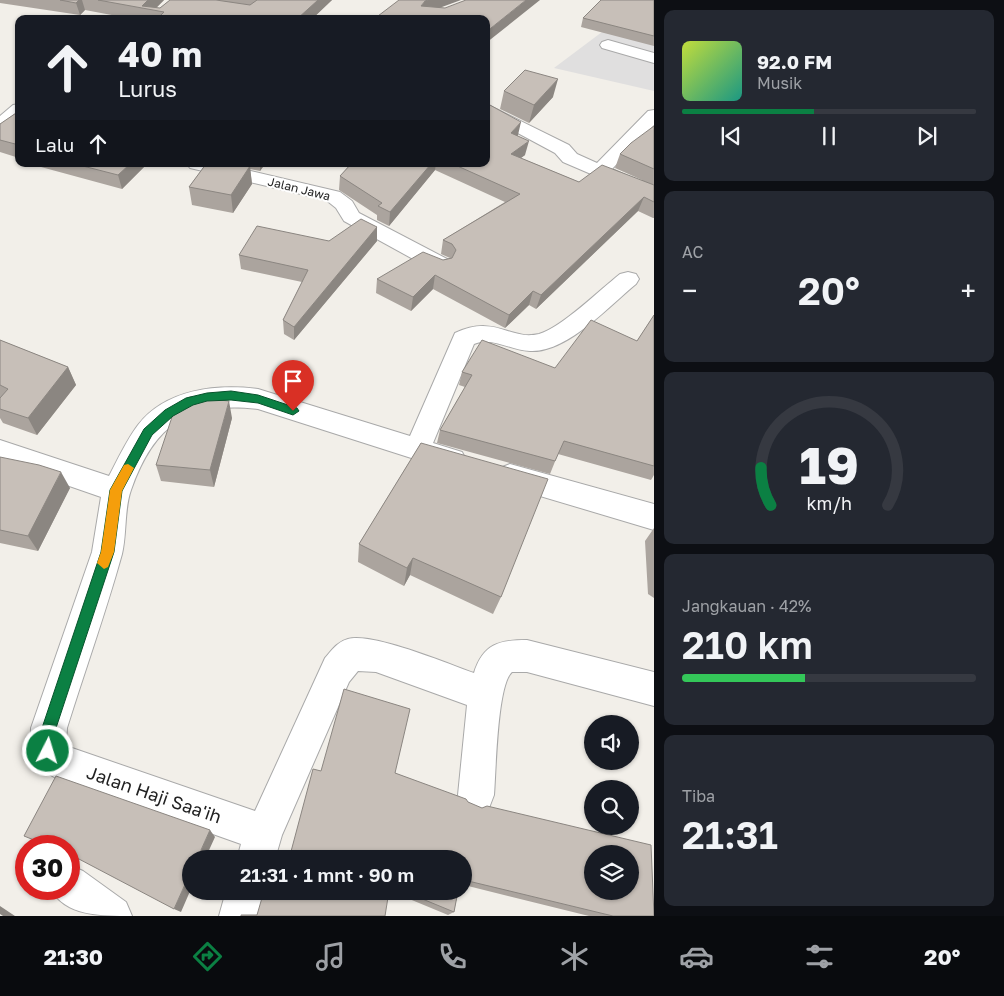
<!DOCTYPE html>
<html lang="id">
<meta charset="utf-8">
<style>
body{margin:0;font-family:"Golos Text",sans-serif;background:#242831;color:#f1f3f6;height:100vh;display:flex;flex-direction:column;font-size:19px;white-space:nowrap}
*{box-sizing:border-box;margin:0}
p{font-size:16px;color:#9ea1a6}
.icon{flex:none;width:28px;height:28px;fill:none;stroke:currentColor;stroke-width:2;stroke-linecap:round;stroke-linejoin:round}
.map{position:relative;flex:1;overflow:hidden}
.drawer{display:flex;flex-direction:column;gap:10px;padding:10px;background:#0d0f14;width:350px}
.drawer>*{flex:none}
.top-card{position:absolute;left:15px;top:15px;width:475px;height:152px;border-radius:10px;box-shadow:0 1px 4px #0004;background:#171b24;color:#f1f3f6;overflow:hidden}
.fabs{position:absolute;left:584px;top:715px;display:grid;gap:10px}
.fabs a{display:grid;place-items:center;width:55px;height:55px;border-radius:50%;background:#171b24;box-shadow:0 1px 4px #0004;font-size:25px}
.speed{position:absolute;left:15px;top:835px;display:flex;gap:10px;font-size:25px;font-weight:700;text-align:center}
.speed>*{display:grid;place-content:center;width:65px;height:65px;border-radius:50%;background:#171b24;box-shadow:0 1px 4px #0004;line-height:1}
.speed .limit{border:8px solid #d22;background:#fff;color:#111}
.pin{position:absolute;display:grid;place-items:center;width:42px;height:42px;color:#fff;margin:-51px -21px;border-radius:50% 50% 50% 0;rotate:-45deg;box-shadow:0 0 5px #0007}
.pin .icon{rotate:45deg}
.me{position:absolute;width:55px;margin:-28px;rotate:5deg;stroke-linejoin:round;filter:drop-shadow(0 0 4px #0008)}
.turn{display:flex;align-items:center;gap:18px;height:105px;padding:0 20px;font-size:22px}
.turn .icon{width:65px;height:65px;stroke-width:2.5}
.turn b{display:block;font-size:35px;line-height:42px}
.then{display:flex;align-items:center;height:48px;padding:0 20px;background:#0003;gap:10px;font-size:19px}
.big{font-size:38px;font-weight:600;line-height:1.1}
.drawer .widget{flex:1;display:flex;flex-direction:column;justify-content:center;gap:8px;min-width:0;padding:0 18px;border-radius:10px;background:#242831}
.drawer .dial{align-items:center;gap:0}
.dial svg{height:130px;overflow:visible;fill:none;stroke:#363941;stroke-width:7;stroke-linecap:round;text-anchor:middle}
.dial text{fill:#f1f3f6;stroke:none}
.song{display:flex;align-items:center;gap:15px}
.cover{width:60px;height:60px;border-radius:8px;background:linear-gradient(135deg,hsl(70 70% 55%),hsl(170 70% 35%))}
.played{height:5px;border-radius:2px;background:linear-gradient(90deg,#0b8043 45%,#363941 45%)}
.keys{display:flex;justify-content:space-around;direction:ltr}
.heat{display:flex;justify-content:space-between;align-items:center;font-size:28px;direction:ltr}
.charge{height:8px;border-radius:4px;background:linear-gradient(90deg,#34c759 42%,#363941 0)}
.trip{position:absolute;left:182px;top:850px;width:290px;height:50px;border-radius:25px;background:#171b24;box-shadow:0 1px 4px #0004;font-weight:600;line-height:50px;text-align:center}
.tab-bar{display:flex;height:80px;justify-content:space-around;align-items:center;background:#090b0e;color:#9ea1a6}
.tab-bar .icon{width:35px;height:35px}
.tab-bar .selected{color:#0b8043}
.tab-bar b{font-size:22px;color:#f1f3f6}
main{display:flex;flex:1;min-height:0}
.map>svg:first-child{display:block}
.residential{fill:#e0dfdf}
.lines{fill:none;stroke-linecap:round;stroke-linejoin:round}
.street-casing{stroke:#a9a9a9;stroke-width:2}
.street{fill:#fff;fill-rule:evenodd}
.wall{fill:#aba49e}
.shaded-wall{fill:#8b8681}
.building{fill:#c7bfb8;stroke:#8b8681;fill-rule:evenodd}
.route{fill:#0b8043;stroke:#07532c}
.slow{fill:#f59e0b}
.labels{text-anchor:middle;stroke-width:4;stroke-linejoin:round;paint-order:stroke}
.far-street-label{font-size:12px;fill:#222;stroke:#fff}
.near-street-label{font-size:18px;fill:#222;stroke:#fff}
</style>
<main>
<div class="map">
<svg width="654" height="916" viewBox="0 0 654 916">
<rect width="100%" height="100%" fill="#f2efe9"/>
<!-- residential -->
<path class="residential" d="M 614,23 L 654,33 L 654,91 L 554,68 Z"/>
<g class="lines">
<!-- street casing -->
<g class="street-casing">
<path id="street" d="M 608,40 L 654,53 L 654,63 L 602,48 L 600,45 L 602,42 Z
M 19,104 L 19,119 L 6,130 L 0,131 L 0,116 L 13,105 Z
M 486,104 L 569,145 L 577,154 L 597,163 L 648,111 L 654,110 L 654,125 L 612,169 L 654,188 L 654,201 L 563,162 L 555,153 L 486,116 Z
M 187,164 L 221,164 L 340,192 L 352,201 L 359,213 L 449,260 L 452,265 L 449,270 L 441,272 L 433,270 L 344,221 L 336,208 L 326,200 L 190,168 Z
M 628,272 L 636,274 L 639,279 L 636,284 C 609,306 567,353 530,351 C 512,351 492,336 474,344 L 433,443 L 462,452 L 466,460 L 462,468 L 452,471 L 258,409 C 189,401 154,424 131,490 C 124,509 127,533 122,554 C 106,612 85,670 67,728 L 66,743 L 72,748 L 255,811 L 325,658 C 332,650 337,642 348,639 C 372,632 448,664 474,673 C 483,644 499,640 527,640 L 654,672 L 654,706 L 527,672 L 512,672 C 497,685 496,771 494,795 L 489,808 L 476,813 L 463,808 L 458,795 L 467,705 L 376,672 L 358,671 L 349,682 L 282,835 L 275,859 L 237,859 L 241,844 L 61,780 C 32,768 30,757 31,728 L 92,552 L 101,497 L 0,462 L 0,440 L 109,476 C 118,459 126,441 138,425 C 166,389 216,384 258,389 L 410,436 L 455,333 C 496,314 509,341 539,334 C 561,328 601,289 620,274 Z
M 510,464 L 654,504 L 654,530 L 500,484 L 496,476 L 500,468 Z
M 69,865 L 83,871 L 126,902 L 132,916 C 101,916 65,916 51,889 L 69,889 Z
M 226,891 L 266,891 L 259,916 L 219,916 Z"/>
</g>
<!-- street -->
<use href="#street" class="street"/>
</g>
<!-- wall -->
<path class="wall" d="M 0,0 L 164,0 L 156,8 L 160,8 L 170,0 L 332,0 L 312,19 L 133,19 L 85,10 L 80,15 L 0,3 Z
M 654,0 L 654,46 L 581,27 L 583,18 Z
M 504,91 L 553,97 L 529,123 L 500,109 Z
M 488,104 L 518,135 L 518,136 L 525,155 L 521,158 L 579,182 L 642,180 L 615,168 L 620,154 L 654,126 L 654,218 L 653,218 L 638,211 L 536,309 L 529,305 L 505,328 L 433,289 L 411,311 L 376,293 L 377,279 L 450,258 L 441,254 L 443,240 L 505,202 L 435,170 L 389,226 L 377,220 L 377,215 L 339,190 L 340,176 L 351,164 L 486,164 Z
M 19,111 L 19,158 L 0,152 L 0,124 Z
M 30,164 L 147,164 L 122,189 Z
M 206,164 L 265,164 L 260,171 L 250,169 L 252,184 L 233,213 L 192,205 L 189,187 Z
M 377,227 L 377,241 L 294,340 L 284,334 L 283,320 L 302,282 L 241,269 L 239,255 L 329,241 Z
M 654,315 L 654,475 L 651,480 L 558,454 L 550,474 L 437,443 L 440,430 L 465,387 L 459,385 L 462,372 L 555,368 L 637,341 Z
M 0,340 L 68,367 L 76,385 L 37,435 L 3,423 L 0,418 Z
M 232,418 L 214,487 L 161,481 L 156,465 Z
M 421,443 L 501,597 L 493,614 L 410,575 L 404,586 L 358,562 L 359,544 Z
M 0,457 L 70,488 L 38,551 L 0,543 Z
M 654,528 L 654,598 L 648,594 L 645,541 Z
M 321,771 L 395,773 L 468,802 L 654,916 L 589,916 L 464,885 L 464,859 Z
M 390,891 L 458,891 L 454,912 L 448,915 Z"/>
<!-- shaded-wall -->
<path class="shaded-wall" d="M 79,0 L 82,0 L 85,10 L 80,15 L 76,3 Z
M 148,0 L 164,0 L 154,10 L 142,6 Z
M 318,0 L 332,0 L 312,19 L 297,19 Z
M 428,0 L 461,0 L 423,14 L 421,6 L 425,1 Z
M 526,0 L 540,0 L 486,43 L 486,32 Z
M 558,79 L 553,97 L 529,123 L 534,105 Z
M 521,122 L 518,135 L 508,147 L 511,133 Z
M 529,141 L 525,155 L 508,167 L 511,154 Z
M 130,164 L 147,164 L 122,189 L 118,175 Z
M 260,164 L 265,164 L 260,171 Z
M 431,164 L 436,164 L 435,170 L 389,226 L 390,212 Z
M 250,166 L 252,184 L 233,213 L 231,195 Z
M 644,197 L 638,211 L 536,309 L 541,295 Z
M 377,227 L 377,241 L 294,340 L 294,327 Z
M 435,275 L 433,289 L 411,311 L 413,297 Z
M 533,291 L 529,305 L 505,328 L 509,315 Z
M 68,367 L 76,385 L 37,435 L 28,418 Z
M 229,401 L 232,418 L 214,487 L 210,470 Z
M 61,472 L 70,488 L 38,551 L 28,536 Z
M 413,558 L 410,575 L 404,586 L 407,568 Z
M 210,830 L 215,837 L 205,859 L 197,859 Z
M 191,871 L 191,889 L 181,912 L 174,909 Z
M 0,906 L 15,916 L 3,916 L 0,914 Z"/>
<!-- building -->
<path class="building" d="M 60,0 L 79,0 L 76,3 Z
M 98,0 L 148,0 L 142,6 L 160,8 L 170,0 L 216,0 L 250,5 L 257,0 L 318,0 L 297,19 L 157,19 L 164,12 Z
M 399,0 L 428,0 L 425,1 L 421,6 L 445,8 L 466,0 L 526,0 L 486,32 L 486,19 L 374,19 Z
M 601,0 L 654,0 L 654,36 L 583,18 Z
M 525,70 L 558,79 L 534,105 L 504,91 Z
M 486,96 L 488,104 L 521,122 L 511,133 L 529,141 L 511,154 L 579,182 L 602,165 L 654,185 L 654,202 L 644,197 L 541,295 L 533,291 L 509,315 L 435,275 L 413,297 L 377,279 L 423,252 L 443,260 L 452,258 L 456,250 L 452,244 L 443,240 L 520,194 L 453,164 L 486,164 Z
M 19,111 L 19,145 L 0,140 L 0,124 Z
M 654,126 L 654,169 L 620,154 L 631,143 Z
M 75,164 L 130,164 L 118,175 Z
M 206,164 L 239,164 L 250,166 L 231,195 L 189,187 Z
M 351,164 L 431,164 L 390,212 L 378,206 L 382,203 L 340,176 Z
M 361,219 L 377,227 L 294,327 L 283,320 L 308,270 L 239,255 L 257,226 L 329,241 Z
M 654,315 L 654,466 L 564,441 L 555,461 L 440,430 L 472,375 L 462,372 L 482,340 L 555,368 L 591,320 L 637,341 Z
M 0,340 L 68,367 L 28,418 L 0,409 L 0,398 L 8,389 L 0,385 Z
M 190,397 L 229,401 L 210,470 L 156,465 L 176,405 Z
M 421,443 L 548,479 L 501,597 L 413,558 L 407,568 L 359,544 Z
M 0,457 L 39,465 L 61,472 L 28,536 L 0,530 Z
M 344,689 L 410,709 L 395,773 L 466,799 L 468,802 L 482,808 L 487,806 L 651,845 L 654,916 L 613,916 L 464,880 L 464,859 L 289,859 L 313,769 L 321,771 ZM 592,854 L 630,854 L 630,891 L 592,891 Z
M 56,776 L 210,830 L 197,859 L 191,859 L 191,871 L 174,909 L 77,858 L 69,855 L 69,846 L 49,846 L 24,836 Z
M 264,891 L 389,891 L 385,916 L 241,916 L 241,915 L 257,915 Z
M 403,891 L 458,891 L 454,912 Z"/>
<!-- route -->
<path class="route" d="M 231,391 L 258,395 L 297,408 L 299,411 L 293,415 L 258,403 L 231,400 L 207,401 L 193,405 L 173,416 L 152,435 L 122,491 L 114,552 L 56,728 L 53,756 L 48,758 L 43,756 L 40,751 L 42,728 L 101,552 L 110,490 L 144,429 L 165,410 L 186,398 L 207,393 Z"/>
<!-- slow -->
<path class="slow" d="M 128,464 L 134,468 L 122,491 L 114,552 L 108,567 L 104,569 L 97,563 L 101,552 L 110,490 L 124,465 Z"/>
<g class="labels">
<!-- far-street labels -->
<g class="far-street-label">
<text transform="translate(299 189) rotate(14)" y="4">Jalan Jawa</text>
</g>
<!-- near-street labels -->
<g class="near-street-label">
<text transform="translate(154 795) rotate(19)" y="6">Jalan Haji Saa'ih</text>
</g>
</g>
</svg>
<div class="fabs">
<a><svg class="icon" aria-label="sound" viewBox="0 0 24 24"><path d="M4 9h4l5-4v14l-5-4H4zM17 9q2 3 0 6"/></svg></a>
<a><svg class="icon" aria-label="search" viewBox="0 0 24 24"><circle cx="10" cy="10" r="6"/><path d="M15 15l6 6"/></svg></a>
<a><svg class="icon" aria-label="layers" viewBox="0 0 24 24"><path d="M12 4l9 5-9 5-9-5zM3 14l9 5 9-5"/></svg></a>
</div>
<div class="speed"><div class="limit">30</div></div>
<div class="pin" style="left:293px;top:411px;background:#d93025"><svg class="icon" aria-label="arrive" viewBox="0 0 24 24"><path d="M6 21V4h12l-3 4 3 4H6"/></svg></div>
<svg class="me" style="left:48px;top:751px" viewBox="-20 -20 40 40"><circle r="17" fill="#0b8043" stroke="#fff" stroke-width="3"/><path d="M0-11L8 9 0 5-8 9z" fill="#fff"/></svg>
<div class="trip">21:31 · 1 mnt · 90 m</div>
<div class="top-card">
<div class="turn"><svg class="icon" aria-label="ahead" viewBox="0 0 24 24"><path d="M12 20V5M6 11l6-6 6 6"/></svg><div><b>40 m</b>Lurus</div></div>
<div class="then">Lalu<svg class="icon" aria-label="ahead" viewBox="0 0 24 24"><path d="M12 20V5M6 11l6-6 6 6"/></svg></div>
</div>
</div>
<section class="drawer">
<div class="widget">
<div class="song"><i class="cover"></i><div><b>92.0 FM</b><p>Musik</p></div></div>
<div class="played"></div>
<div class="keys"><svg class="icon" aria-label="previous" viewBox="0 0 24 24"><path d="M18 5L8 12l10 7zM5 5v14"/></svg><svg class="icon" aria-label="pause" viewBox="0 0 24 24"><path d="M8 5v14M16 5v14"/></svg><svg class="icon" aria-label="next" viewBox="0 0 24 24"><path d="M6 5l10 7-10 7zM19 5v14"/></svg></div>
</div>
<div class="widget"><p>AC</p>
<div class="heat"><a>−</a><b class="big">20°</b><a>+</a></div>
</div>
<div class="widget dial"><svg viewBox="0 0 100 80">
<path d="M14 69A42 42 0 1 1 86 69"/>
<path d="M14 69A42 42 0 0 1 8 46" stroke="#0b8043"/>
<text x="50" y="56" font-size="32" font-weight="700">19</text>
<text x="50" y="72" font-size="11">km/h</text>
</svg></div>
<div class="widget"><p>Jangkauan · 42%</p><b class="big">210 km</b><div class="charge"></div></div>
<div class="widget"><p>Tiba</p><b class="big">21:31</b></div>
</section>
</main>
<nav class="tab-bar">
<b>21:30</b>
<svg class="icon selected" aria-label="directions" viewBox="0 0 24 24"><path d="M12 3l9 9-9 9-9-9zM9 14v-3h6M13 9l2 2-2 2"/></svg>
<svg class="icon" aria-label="music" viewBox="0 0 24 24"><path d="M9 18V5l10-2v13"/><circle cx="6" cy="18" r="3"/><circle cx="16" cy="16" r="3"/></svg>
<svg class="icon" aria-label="phone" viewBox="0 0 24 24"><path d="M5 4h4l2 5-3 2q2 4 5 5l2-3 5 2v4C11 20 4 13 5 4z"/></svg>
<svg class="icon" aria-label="climate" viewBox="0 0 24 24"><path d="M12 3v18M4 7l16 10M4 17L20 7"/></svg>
<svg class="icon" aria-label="car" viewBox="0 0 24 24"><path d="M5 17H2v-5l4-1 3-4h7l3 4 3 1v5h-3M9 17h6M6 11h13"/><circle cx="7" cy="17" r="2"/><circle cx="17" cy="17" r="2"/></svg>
<svg class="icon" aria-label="filters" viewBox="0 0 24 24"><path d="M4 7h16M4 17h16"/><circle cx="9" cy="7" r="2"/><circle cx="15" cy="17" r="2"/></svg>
<b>20°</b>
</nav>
